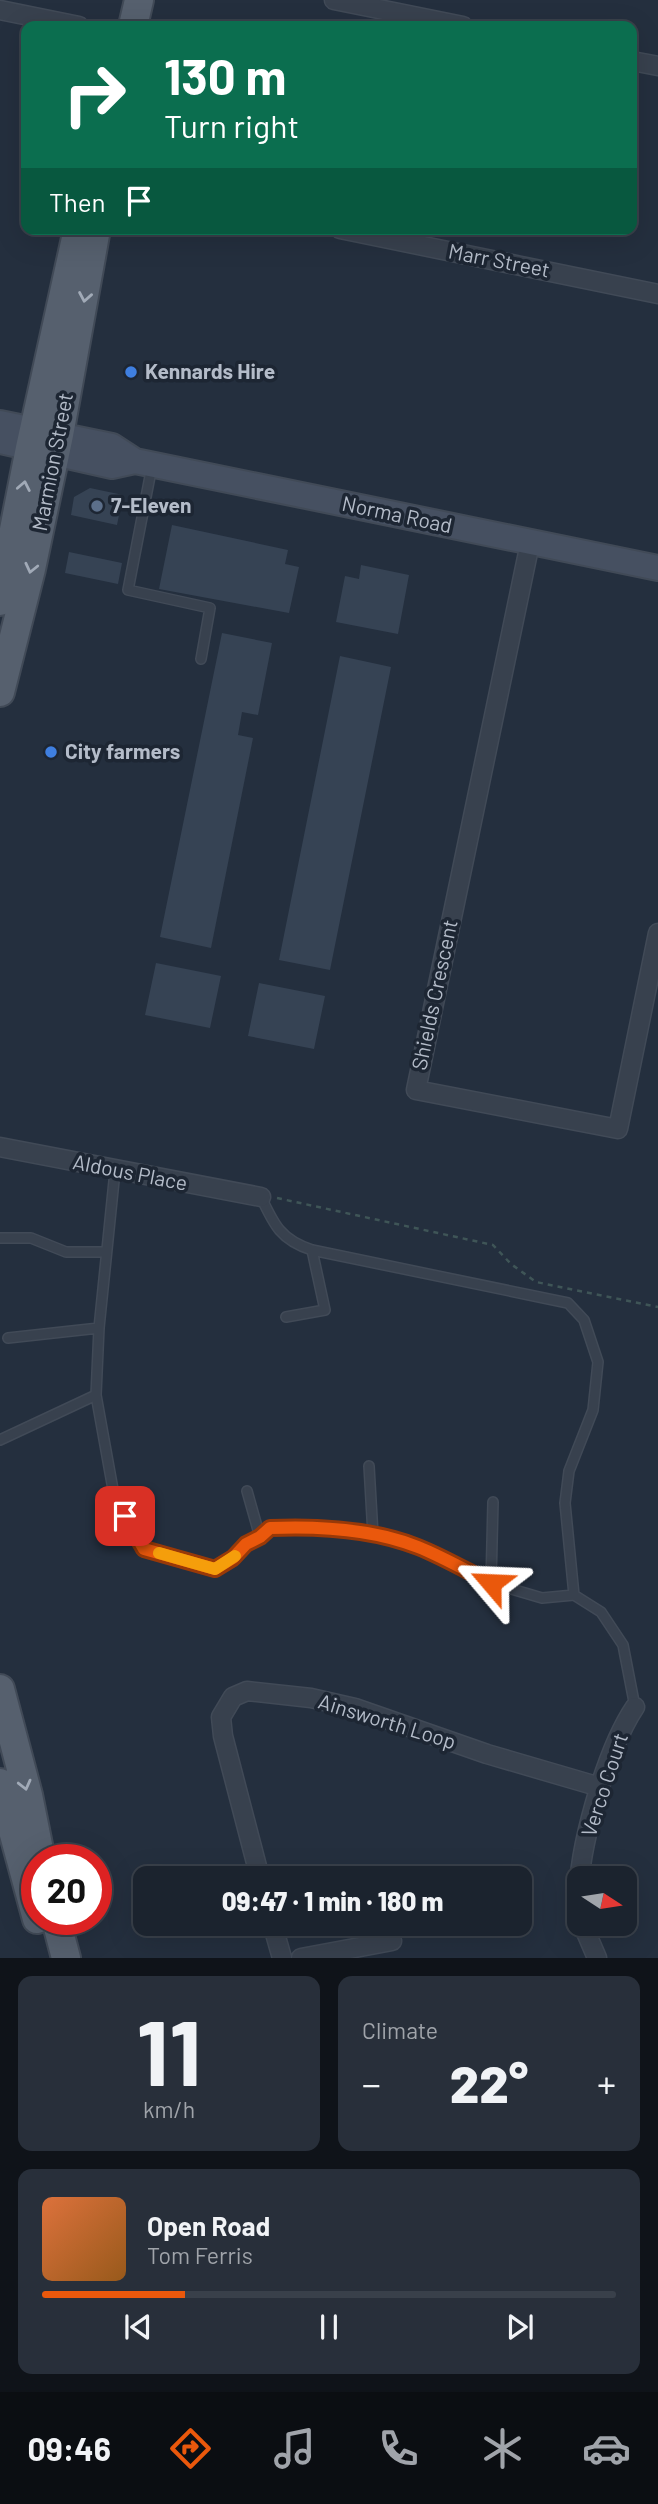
<!DOCTYPE html>
<meta charset="utf-8">
<style>
body{margin:0;font-family:Barlow,sans-serif;background:#282f3a;color:#f1f3f6;height:100vh;display:flex;flex-direction:column;font-size:26px;white-space:nowrap}
*{box-sizing:border-box;margin:0}
p{font-size:23px;color:#a0a4aa}
.icon{flex:none;width:38px;height:38px;fill:none;stroke:currentColor;stroke-width:2;stroke-linecap:round;stroke-linejoin:round}
.map{position:relative;height:1958px;overflow:hidden}
.panel{display:flex;flex-direction:column;gap:18px;padding:18px;background:#0f1319;flex:1}
.panel>*{flex:none}
.hud{position:absolute;left:21px;top:21px;width:616px;height:214px;border-radius:14px;box-shadow:0 7px 28px #0002,0 0 0 2px #39404a;background:#0b6e4f;color:#fff;overflow:hidden}
.needle{width:46px;rotate:102deg}
.tools{position:absolute;left:567px;top:1866px;display:grid;gap:14px}
.tools a{display:grid;place-items:center;width:70px;height:70px;border-radius:14px;background:#1b232e;box-shadow:0 7px 28px #0002,0 0 0 2px #39404a;font-size:35px}
.speed{position:absolute;left:21px;top:1844px;display:flex;gap:14px;font-size:35px;font-weight:700;text-align:center}
.speed>*{display:grid;place-content:center;width:91px;height:91px;border-radius:50%;background:#1b232e;box-shadow:0 7px 28px #0002,0 0 0 2px #39404a;line-height:1}
.speed .limit{border:10px solid #d22;background:#fff;color:#111}
.pin{position:absolute;display:grid;place-items:center;width:60px;height:60px;color:#fff;margin:-30px;border-radius:14px;box-shadow:0 4px 10px #0006}
.me{position:absolute;width:77px;margin:-38px;rotate:296deg;stroke-linejoin:round;filter:drop-shadow(0 0 5px #0008)}
.turn{display:flex;align-items:center;gap:24px;height:147px;padding:0 28px;font-size:32px}
.turn .icon{width:91px;height:91px;stroke-width:2.5}
.turn b{display:block;font-size:49px;line-height:60px}
.then{display:flex;align-items:center;height:66px;padding:0 28px;background:#0003;gap:14px;font-size:26px}
.big{font-size:52px;font-weight:800;line-height:1.1}
.panel .tile{flex:1;display:flex;flex-direction:column;justify-content:center;gap:10px;min-width:0;padding:0 24px;border-radius:14px;background:#282f3a}
.panel .dial{align-items:center;gap:0}
.dial b{font-size:91px;line-height:1}
.song{display:flex;align-items:center;gap:21px}
.cover{width:84px;height:84px;border-radius:10px;background:linear-gradient(135deg,hsl(20 70% 55%),hsl(30 70% 35%))}
.played{height:7px;border-radius:4px;background:linear-gradient(90deg,#ea580c 25%,#39404a 25%)}
.keys{display:flex;justify-content:space-around;direction:ltr}
.heat{display:flex;justify-content:space-between;align-items:center;font-size:38px;direction:ltr}
.panel .tiles{flex:1;display:grid;gap:18px;grid-template-columns:1fr 1fr}
.tile:last-child{grid-column:span 2}
.trip{position:absolute;left:133px;top:1866px;width:399px;height:70px;border-radius:14px;background:#1b232e;box-shadow:0 7px 28px #0002,0 0 0 2px #39404a;font-weight:800;line-height:70px;text-align:center}
.tab-bar{display:flex;height:112px;justify-content:space-around;align-items:center;background:#0b0e12;color:#a0a4aa}
.tab-bar .icon{width:49px;height:49px}
.tab-bar .active{color:#ea580c}
.tab-bar b{font-size:32px;color:#f1f3f6}
.map>svg:first-child{display:block}
.building{fill:#364354}
.lines{fill:none;stroke-linecap:round;stroke-linejoin:round}
.lane-casing{stroke:#414a57;stroke-width:12}
.street-casing{stroke:#414a57;stroke-width:21}
.secondary-casing{stroke:#414a57;stroke-width:28}
.primary-casing{stroke:#414a57;stroke-width:32}
.path{stroke:#3f5557;stroke-width:2.5;stroke-dasharray:5 5;stroke-linecap:butt}
.lane{stroke:#38414e;stroke-width:9}
.street{stroke:#38414e;stroke-width:18}
.secondary{stroke:#465061;stroke-width:24}
.primary{stroke:#56606e;stroke-width:28}
.oneway{stroke:#a1aab7}
.route-casing{stroke:#983908;stroke-width:18}
.route{stroke:#ea580c;stroke-width:12}
.slow{stroke:#f59e0b;stroke-width:12}
.shop-dot{fill:#3f7fe0;stroke:#1d2633;stroke-width:2.5}
.service-dot{fill:#5c6f8a;stroke:#1d2633;stroke-width:2.5}
.labels{text-anchor:middle;stroke-width:7;stroke-linejoin:round;paint-order:stroke}
.street-label{font-size:21px;fill:#b4bcc9;stroke:#1d2633}
.poi-label{font-size:21px;font-weight:bold;fill:#b4bcc9;stroke:#1d2633;text-anchor:start}
</style>
<div class="map">
<svg width="658" height="1958" viewBox="0 0 658 1958">
<rect width="100%" height="100%" fill="#242f3e"/>
<!-- building -->
<path class="building" d="M 90,488 L 123,495 L 117,525 L 71,515 L 74,497 Z
M 172,525 L 288,550 L 285,564 L 299,567 L 289,613 L 159,589 Z
M 69,552 L 122,563 L 118,584 L 65,573 Z
M 361,565 L 409,575 L 398,634 L 336,622 L 345,576 L 359,579 Z
M 222,633 L 272,643 L 258,715 L 242,712 L 238,735 L 253,738 L 211,948 L 160,937 Z
M 340,656 L 391,667 L 330,970 L 279,960 Z
M 156,963 L 221,976 L 210,1028 L 145,1015 Z
M 259,983 L 325,996 L 314,1049 L 248,1036 Z"/>
<g class="lines">
<!-- lane casing -->
<g class="lane-casing">
<path id="lane" d="M 152,466 L 128,590 L 210,608 L 201,659
M 115,1171 L 99,1328 L 96,1395 L 114,1495 L 135,1537 L 144,1549 L 215,1569 L 233,1558 L 246,1544 L 260,1537 L 269,1528 L 306,1527 L 373,1535 L 417,1547 L 491,1583 L 542,1598 L 574,1595
M 261,1197 C 274,1225 281,1240 312,1250 L 568,1303 L 584,1320 L 598,1362 L 593,1410 L 569,1471 L 565,1503 L 574,1595 L 601,1612 L 623,1645 L 635,1707
M 0,1238 L 31,1238 L 66,1252 L 106,1252
M 286,1317 L 325,1310 L 312,1250
M 8,1338 L 99,1328
M 0,1440 L 96,1395
M 369,1466 L 373,1535
M 247,1491 L 260,1537
M 491,1583 L 493,1502"/>
</g>
<!-- street casing -->
<g class="street-casing">
<path id="street" d="M 334,0 L 463,26
M 0,10 L 79,26
M 632,61 L 658,66
M 340,229 L 658,294
M 530,543 L 416,1090 L 618,1129 L 658,933
M 0,1147 L 261,1197
M 260,1878 L 223,1736 L 221,1717 L 233,1697 L 247,1691 L 311,1698 L 355,1708 L 487,1754 L 600,1787
M 579,1908 C 575,1856 606,1750 635,1707
M 272,1923 L 282,1958
M 582,1923 L 597,1958
M 301,1958 L 392,1941"/>
</g>
<!-- secondary casing -->
<g class="secondary-casing">
<path id="secondary" d="M 0,423 L 112,446 L 135,461 L 658,568
M 0,441 L 112,466 L 135,461"/>
</g>
<!-- primary casing -->
<g class="primary-casing">
<path id="primary" d="M 133,26 L 139,0
M 0,601 L 30,448 L 78,229
M 0,692 L 31,569 L 59,435 L 96,229
M 0,1689 L 28,1795 L 41,1860
M 0,1783 L 37,1919
M 56,1920 L 66,1958"/>
</g>
<!-- path -->
<path class="path" d="M 277,1198 L 493,1245 L 511,1264 L 536,1282 L 658,1307"/>
<!-- lane -->
<use href="#lane" class="lane"/>
<!-- street -->
<use href="#street" class="street"/>
<!-- secondary -->
<use href="#secondary" class="secondary"/>
<!-- primary -->
<use href="#primary" class="primary"/>
</g>
<!-- one-way arrows -->
<defs><path id="oneway-chevron" d="M-2-3.5L2.5 0L-2 3.5" fill="none" stroke-width="1.6" stroke-linecap="round" stroke-linejoin="round" transform="scale(1.75)"/></defs>
<g class="oneway">
<use href="#oneway-chevron" transform="translate(85 297) rotate(100)"/>
<use href="#oneway-chevron" transform="translate(24 486) rotate(-79)"/>
<use href="#oneway-chevron" transform="translate(31 568) rotate(103)"/>
<use href="#oneway-chevron" transform="translate(25 1785) rotate(76)"/>
</g>
<g class="lines">
<!-- route casing -->
<g class="route-casing">
<path id="route" d="M 125,1516 L 144,1549 L 215,1569 L 233,1558 L 246,1544 L 260,1537 L 270,1528 C 318,1526 373,1529 418,1547 C 443,1557 467,1571 491,1583"/>
</g>
<!-- route -->
<use href="#route" class="route"/>
<!-- slow -->
<path class="slow" d="M 159,1553 L 215,1569 L 235,1556"/>
</g>
<!-- markers -->
<g class="shop-dot">
<circle cx="131" cy="372" r="7"/>
<circle cx="51" cy="752" r="7"/>
</g>
<circle class="service-dot" cx="97" cy="506" r="7"/>
<g class="labels">
<!-- street labels -->
<g class="street-label">
<text transform="translate(499 261) rotate(11)" y="7">Marr Street</text>
<text transform="translate(53 462) rotate(-79)" y="7">Marmion Street</text>
<text transform="translate(397 515) rotate(12)" y="7">Norma Road</text>
<text transform="translate(435 995) rotate(-78)" y="7">Shields Crescent</text>
<text transform="translate(130 1173) rotate(11)" y="7">Aldous Place</text>
<text transform="translate(387 1722) rotate(17)" y="7">Ainsworth Loop</text>
<text transform="translate(605 1785) rotate(-72)" y="7">Verco Court</text>
</g>
<!-- poi labels -->
<g class="poi-label">
<text x="145" y="379">Kennards Hire</text>
<text x="111" y="513">7-Eleven</text>
<text x="65" y="759">City farmers</text>
</g>
</g>
</svg>
<div class="tools">
<a><svg class="needle" viewBox="-14 -14 28 28"><path d="M0-13l5 13h-10z" fill="#e53935"/><path d="M0 13l5-13h-10z" fill="#a0a4aa"/></svg></a>
</div>
<div class="speed"><div class="limit">20</div></div>
<div class="pin" style="left:125px;top:1516px;background:#d93025"><svg class="icon" aria-label="arrive" viewBox="0 0 24 24"><path d="M6 21V4h12l-3 4 3 4H6"/></svg></div>
<svg class="me" style="left:491px;top:1583px" viewBox="-20 -20 40 40"><path d="M0-17L14 15 0 8-14 15z" fill="#ea580c" stroke="#fff" stroke-width="4"/></svg>
<div class="trip">09:47 · 1 min · 180 m</div>
<div class="hud">
<div class="turn"><svg class="icon" aria-label="right" viewBox="0 0 24 24"><path d="M7 20v-9h11M14 6l5 5-5 5"/></svg><div><b>130 m</b>Turn right</div></div>
<div class="then">Then<svg class="icon" aria-label="arrive" viewBox="0 0 24 24"><path d="M6 21V4h12l-3 4 3 4H6"/></svg></div>
</div>
</div>
<section class="panel">
<div class="tiles">
<div class="tile dial"><b>11</b><p>km/h</p></div>
<div class="tile"><p>Climate</p>
<div class="heat"><a>−</a><b class="big">22°</b><a>+</a></div>
</div>
<div class="tile">
<div class="song"><i class="cover"></i><div><b>Open Road</b><p>Tom Ferris</p></div></div>
<div class="played"></div>
<div class="keys"><svg class="icon" aria-label="previous" viewBox="0 0 24 24"><path d="M18 5L8 12l10 7zM5 5v14"/></svg><svg class="icon" aria-label="pause" viewBox="0 0 24 24"><path d="M8 5v14M16 5v14"/></svg><svg class="icon" aria-label="next" viewBox="0 0 24 24"><path d="M6 5l10 7-10 7zM19 5v14"/></svg></div>
</div>
</div>
</section>
<nav class="tab-bar">
<b>09:46</b>
<svg class="icon active" aria-label="directions" viewBox="0 0 24 24"><path d="M12 3l9 9-9 9-9-9zM9 14v-3h6M13 9l2 2-2 2"/></svg>
<svg class="icon" aria-label="music" viewBox="0 0 24 24"><path d="M9 18V5l10-2v13"/><circle cx="6" cy="18" r="3"/><circle cx="16" cy="16" r="3"/></svg>
<svg class="icon" aria-label="phone" viewBox="0 0 24 24"><path d="M5 4h4l2 5-3 2q2 4 5 5l2-3 5 2v4C11 20 4 13 5 4z"/></svg>
<svg class="icon" aria-label="climate" viewBox="0 0 24 24"><path d="M12 3v18M4 7l16 10M4 17L20 7"/></svg>
<svg class="icon" aria-label="car" viewBox="0 0 24 24"><path d="M5 17H2v-5l4-1 3-4h7l3 4 3 1v5h-3M9 17h6M6 11h13"/><circle cx="7" cy="17" r="2"/><circle cx="17" cy="17" r="2"/></svg>
</nav>
